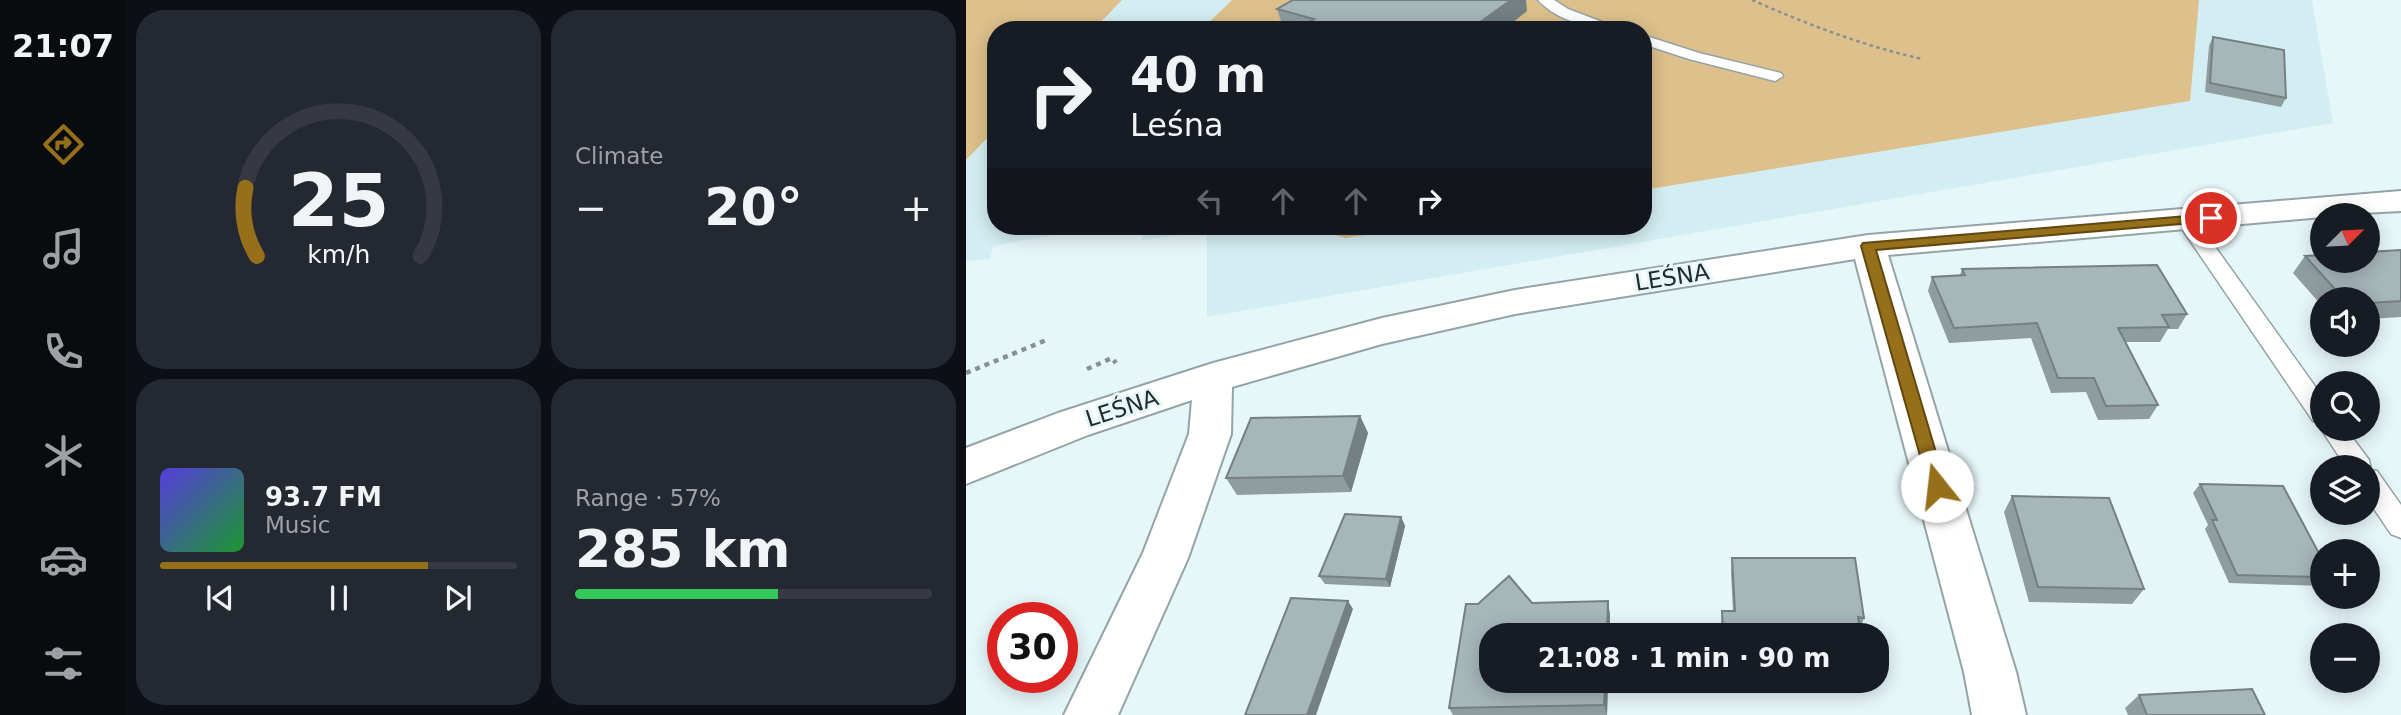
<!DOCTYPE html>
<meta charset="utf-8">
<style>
body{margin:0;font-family:"DejaVu Sans",sans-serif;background:#242831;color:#f1f3f6;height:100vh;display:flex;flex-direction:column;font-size:26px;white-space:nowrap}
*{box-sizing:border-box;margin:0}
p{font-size:23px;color:#9ea1a6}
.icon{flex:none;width:38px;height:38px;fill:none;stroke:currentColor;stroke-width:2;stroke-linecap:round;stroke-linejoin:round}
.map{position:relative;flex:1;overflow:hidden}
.side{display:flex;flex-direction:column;gap:10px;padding:10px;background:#0d0f14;width:840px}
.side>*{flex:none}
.guide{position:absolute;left:21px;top:21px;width:665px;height:214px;border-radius:28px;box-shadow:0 4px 18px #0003;background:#171b24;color:#f1f3f6;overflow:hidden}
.needle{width:46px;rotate:66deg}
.buttons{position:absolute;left:1344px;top:203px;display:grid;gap:14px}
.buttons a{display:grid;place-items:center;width:70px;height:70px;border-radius:50%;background:#171b24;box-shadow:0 4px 18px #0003;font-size:35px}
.speed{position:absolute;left:21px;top:602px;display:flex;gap:14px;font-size:35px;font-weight:700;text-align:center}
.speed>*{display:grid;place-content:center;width:91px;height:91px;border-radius:50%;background:#171b24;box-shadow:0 4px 18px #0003;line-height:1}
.speed .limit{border:10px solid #d22;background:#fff;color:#111}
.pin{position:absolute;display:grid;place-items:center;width:60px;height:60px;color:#fff;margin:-30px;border:4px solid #fff;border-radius:50%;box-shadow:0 2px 7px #0007}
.me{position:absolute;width:77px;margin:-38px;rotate:344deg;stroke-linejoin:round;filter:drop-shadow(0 0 5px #0008)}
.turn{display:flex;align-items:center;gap:24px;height:147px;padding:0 28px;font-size:32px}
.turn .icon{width:91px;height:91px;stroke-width:2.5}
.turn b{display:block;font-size:49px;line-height:60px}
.lanes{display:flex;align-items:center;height:66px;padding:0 28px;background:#0003;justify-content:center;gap:35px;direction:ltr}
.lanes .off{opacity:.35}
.big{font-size:52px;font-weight:600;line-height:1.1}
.side .widget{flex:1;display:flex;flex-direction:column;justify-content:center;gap:10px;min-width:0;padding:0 24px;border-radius:28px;background:#242831}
.side .dial{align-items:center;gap:0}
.dial svg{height:182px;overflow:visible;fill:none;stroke:#363941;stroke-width:7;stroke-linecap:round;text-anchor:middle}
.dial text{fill:#f1f3f6;stroke:none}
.song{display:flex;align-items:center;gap:21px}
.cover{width:84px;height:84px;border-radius:10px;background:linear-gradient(135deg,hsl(250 70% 55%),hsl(130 70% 35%))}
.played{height:7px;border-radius:4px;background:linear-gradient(90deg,#956f19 75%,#363941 75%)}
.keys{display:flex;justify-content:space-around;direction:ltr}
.heat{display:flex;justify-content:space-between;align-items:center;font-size:38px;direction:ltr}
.charge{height:10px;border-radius:5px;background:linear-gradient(90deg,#34c759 57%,#363941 0)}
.side .tiles{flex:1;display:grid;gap:10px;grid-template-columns:repeat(2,1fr)}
.trip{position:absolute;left:513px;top:623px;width:410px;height:70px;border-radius:28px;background:#171b24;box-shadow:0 4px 18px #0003;font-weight:600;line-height:70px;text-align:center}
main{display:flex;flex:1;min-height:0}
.menu{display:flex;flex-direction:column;width:126px;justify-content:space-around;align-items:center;background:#090b0e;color:#9ea1a6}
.menu .icon{width:49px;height:49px}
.menu .selected{color:#956f19}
.menu b{font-size:32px;color:#f1f3f6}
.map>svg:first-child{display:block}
.built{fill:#d3eef2}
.forest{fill:#ddc08b}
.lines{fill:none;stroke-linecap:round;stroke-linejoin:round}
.lane-casing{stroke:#94a4a6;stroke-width:3}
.street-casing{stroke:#94a4a6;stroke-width:4}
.path-far1{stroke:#859193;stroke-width:2.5;stroke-dasharray:3.5 3.5;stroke-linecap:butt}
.path{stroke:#859193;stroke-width:4.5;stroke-dasharray:5 5;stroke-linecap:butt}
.lane{fill:#fff;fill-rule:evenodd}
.street{fill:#fff;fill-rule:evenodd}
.wall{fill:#8f9d9f}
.shaded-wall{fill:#748082}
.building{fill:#a6b7b9;stroke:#748082;stroke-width:2}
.route{fill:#956f19;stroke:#614810;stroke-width:2}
.labels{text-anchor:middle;stroke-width:6;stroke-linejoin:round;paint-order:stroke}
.street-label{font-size:23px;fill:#252b2c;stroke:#e6f7fa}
</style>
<main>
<nav class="menu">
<b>21:07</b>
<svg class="icon selected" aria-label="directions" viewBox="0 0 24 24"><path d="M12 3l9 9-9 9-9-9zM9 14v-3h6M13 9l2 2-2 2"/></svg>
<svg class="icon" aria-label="music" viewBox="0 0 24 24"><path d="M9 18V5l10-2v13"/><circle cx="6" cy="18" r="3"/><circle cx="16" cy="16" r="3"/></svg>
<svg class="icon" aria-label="phone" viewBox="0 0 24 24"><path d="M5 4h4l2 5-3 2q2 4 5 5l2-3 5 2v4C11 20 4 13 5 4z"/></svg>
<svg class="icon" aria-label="climate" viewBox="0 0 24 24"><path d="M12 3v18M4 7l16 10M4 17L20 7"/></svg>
<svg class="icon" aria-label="car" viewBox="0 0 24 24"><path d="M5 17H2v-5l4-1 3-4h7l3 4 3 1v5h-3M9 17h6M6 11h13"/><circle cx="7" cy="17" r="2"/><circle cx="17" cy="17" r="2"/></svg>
<svg class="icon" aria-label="filters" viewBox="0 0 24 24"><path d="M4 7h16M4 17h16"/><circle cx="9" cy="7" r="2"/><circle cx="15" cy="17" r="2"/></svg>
</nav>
<section class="side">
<div class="tiles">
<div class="widget dial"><svg viewBox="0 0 100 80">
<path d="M14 69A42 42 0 1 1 86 69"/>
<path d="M14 69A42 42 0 0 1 9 39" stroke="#956f19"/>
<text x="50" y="56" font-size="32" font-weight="700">25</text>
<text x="50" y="72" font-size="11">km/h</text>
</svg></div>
<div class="widget"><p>Climate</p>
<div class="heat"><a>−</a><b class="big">20°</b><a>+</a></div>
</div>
<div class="widget">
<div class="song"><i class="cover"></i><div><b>93.7 FM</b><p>Music</p></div></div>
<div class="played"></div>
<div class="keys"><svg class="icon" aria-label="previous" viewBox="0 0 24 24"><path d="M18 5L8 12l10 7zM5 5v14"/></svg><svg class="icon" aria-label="pause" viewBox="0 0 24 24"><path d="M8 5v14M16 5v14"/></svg><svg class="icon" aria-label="next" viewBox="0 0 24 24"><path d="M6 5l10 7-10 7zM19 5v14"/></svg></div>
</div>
<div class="widget"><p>Range · 57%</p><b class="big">285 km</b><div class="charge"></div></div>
</div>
</section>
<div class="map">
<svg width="1435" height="715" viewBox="0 0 1435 715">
<rect width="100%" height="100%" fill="#e6f7fa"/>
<!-- built -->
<path class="built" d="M 156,0 L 1346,0 L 1367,123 L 241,317 L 241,231 L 176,240 L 176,226 L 677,226 L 677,30 L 127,30 Z
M 30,129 L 30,226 L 138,226 L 27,246 L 24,259 L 0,261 L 0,160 Z"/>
<!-- forest -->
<path class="forest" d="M 0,0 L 156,0 L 127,30 L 30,30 L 30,129 L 0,160 Z
M 266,0 L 1233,0 L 1224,101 L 677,190 L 677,30 L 235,30 Z
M 336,226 L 454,226 L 380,238 Z"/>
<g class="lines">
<!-- lane casing -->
<g class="lane-casing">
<path id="lane" d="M 572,0 L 588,0 L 602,9 L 657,30 C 629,30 592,22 572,0 Z
M 677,35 L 733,53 L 815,73 L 817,76 L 809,81 L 723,59 L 677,44 Z
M 1220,214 L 1227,216 L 1356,396 L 1356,423 L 1347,421 L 1210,220 L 1213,216 Z
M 1356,426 L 1356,429 L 1380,429 L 1403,460 L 1405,470 L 1411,471 L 1435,505 L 1435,538 L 1425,534 L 1402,500 L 1402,467 L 1380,467 L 1355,429 Z"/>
</g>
<!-- street casing -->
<g class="street-casing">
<path id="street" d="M 1435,191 L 1435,211 L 1356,215 L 1356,217 L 922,255 L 1050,672 L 1060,715 L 1006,715 L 998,672 L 889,259 L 549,314 L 416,344 L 266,387 L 265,434 L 222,558 L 152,715 L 98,715 L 177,553 L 223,434 L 226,400 L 122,435 L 0,484 L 0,448 L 92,413 L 247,363 L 416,318 L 549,290 L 902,235 Z"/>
</g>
<!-- path-far1 -->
<path class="path-far1" d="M 786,0 C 843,25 895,45 956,59"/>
<!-- path -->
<path class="path" d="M 121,369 L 146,358 L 150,363
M 0,373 L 83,339"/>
<!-- lane -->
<use href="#lane" class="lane"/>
<!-- street -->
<use href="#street" class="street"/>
</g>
<!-- wall -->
<path class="wall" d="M 311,9 L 561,11 L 537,30 L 318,30 Z
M 1247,37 L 1320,98 L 1315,107 L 1239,92 L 1243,46 Z
M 1435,250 L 1435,317 L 1402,319 L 1402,299 L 1356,299 L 1356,306 L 1327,273 L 1339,256 Z
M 996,269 L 1221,314 L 1212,329 L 1202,329 L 1194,342 L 1160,342 L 1192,405 L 1183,419 L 1132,420 L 1120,392 L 1085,393 L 1065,338 L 983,343 L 962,291 L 966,277 L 994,275 Z
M 394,416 L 402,433 L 385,492 L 271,495 L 260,478 Z
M 1234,484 L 1356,559 L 1356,586 L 1263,583 L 1239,529 L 1242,525 L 1227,493 Z
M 1046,496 L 1178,589 L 1166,604 L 1063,602 L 1038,512 Z
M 435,517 L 439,526 L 424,587 L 359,584 L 353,576 Z
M 766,558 L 898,618 L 894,629 L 895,635 L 755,635 L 756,611 L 767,611 L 765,573 Z
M 642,601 L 644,616 L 641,715 L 487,715 L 483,708 L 566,603 Z
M 757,681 L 898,681 L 895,688 L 757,690 Z
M 1173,695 L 1299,715 L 1162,715 L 1159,708 Z"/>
<!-- shaded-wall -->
<path class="shaded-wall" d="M 545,0 L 560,0 L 561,11 L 537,30 L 503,30 Z
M 394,416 L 402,433 L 385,492 L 377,476 Z
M 435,517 L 439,526 L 424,587 L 420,579 Z
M 382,601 L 387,609 L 350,715 L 341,715 Z
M 642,601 L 644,616 L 643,635 L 641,635 Z
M 639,681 L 642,681 L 641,715 L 638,705 Z"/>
<!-- building -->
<path class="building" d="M 327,0 L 545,0 L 503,30 L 330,30 L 348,19 L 311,9 Z
M 1247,37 L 1318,50 L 1320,98 L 1244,83 Z
M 1435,250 L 1435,301 L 1402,303 L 1402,299 L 1378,299 L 1339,256 L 1356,255 L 1356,261 L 1402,261 L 1402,252 Z
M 1191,265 L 1221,314 L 1196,315 L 1203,327 L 1152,328 L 1192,405 L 1140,406 L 1128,378 L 1092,378 L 1071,323 L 988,328 L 966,277 L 999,275 L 996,269 Z
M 394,416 L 377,476 L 260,478 L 285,418 Z
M 1234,484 L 1317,486 L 1356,559 L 1356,577 L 1271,575 L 1246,520 L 1251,520 Z
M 1046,496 L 1143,498 L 1178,589 L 1072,587 Z
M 379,514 L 435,517 L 420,579 L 353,576 Z
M 766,558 L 889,558 L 898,618 L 892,617 L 895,635 L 757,635 L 756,611 L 769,611 Z
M 543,576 L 566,603 L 642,601 L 641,635 L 525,635 L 525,681 L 639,681 L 638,705 L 483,708 L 500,604 L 512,604 Z
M 325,598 L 382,601 L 341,715 L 279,715 Z
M 1286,689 L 1299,715 L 1181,715 L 1173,695 Z"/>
<!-- route -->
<path class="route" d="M 1245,214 L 1249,215 L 1249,221 L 910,250 L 980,486 L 977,491 L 971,494 L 964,491 L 895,246 L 897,243 Z"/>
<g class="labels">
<!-- street labels -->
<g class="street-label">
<text transform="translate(706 277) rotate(-9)" y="8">LEŚNA</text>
<text transform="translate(156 408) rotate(-18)" y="8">LEŚNA</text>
</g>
</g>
</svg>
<div class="buttons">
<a><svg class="needle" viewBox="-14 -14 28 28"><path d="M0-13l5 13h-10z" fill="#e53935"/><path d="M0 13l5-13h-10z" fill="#9ea1a6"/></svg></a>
<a><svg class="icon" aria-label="sound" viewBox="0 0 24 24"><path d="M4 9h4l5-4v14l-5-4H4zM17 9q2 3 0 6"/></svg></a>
<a><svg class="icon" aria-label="search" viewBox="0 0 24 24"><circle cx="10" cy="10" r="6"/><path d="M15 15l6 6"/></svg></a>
<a><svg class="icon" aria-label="layers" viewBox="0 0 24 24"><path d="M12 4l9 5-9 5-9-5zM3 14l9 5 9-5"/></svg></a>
<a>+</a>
<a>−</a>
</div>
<div class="speed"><div class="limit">30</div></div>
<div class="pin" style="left:1245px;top:218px;background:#d93025"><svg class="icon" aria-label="arrive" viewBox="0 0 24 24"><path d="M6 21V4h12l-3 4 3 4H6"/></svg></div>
<svg class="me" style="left:971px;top:486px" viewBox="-20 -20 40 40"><circle r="19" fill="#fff"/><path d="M0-13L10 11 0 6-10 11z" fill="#956f19"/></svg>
<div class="trip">21:08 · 1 min · 90 m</div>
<div class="guide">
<div class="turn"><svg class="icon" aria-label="right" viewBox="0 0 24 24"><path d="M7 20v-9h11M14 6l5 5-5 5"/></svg><div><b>40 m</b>Leśna</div></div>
<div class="lanes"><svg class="icon off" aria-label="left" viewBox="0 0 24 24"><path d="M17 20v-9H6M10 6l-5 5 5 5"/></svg><svg class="icon off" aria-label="ahead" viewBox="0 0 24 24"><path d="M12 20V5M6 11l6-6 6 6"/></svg><svg class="icon off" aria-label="ahead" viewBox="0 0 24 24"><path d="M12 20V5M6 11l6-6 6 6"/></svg><svg class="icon" aria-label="right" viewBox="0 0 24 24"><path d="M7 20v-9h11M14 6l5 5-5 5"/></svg></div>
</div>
</div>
</main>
